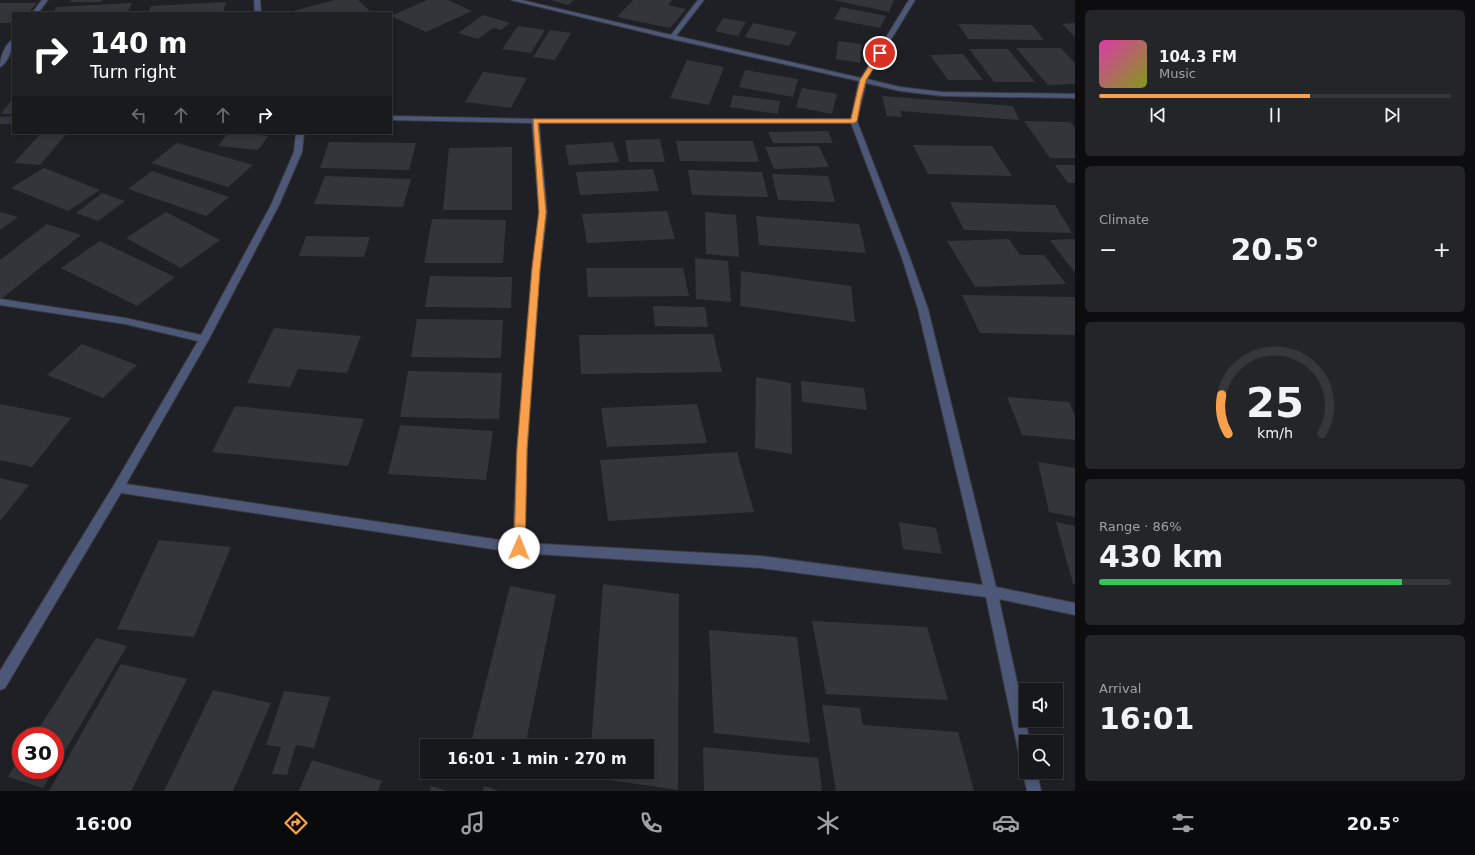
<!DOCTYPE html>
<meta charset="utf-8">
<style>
body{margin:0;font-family:"DejaVu Sans",sans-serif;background:#242529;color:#f1f3f6;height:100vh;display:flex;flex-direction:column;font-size:15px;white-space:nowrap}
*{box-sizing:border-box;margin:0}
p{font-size:13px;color:#9ea0a3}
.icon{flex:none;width:22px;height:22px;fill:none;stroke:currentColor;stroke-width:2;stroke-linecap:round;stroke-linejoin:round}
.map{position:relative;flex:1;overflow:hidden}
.details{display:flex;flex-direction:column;gap:10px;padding:10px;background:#0d0d0f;width:400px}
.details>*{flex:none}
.guide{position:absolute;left:12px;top:12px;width:380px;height:122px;border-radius:0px;box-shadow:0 2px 6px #0003,0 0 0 1px #36373b;background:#202124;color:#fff;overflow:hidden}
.buttons{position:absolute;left:1019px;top:683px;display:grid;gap:8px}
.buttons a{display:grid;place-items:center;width:44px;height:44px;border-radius:0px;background:#17181c;box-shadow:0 2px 6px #0003,0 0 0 1px #36373b;font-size:20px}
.speed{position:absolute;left:12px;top:727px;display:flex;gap:8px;font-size:20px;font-weight:700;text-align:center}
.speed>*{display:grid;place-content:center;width:52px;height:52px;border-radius:50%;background:#17181c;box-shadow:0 2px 6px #0003,0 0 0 1px #36373b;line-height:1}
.speed .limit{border:6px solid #d22;background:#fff;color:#111}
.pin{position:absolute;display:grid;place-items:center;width:34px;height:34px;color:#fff;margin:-17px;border:2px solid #fff;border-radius:50%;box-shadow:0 1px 4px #0007}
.me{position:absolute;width:44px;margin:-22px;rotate:1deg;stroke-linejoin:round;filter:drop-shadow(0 0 3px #0008)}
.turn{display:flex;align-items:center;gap:14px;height:84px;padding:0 12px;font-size:18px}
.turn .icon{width:52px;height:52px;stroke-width:2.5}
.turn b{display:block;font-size:28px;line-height:34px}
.lanes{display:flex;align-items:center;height:38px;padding:0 12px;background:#0003;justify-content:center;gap:20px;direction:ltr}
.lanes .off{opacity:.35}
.big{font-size:30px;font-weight:700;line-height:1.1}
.details .tile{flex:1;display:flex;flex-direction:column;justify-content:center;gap:6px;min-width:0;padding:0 14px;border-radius:6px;background:#242529}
.details .dial{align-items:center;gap:0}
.dial svg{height:104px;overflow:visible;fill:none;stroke:#36373b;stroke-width:7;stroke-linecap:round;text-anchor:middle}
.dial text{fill:#f1f3f6;stroke:none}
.song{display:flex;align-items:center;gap:12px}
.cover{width:48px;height:48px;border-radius:6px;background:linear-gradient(135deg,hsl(320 70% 55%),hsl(70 70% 35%))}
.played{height:4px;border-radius:2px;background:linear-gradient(90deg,#f9a04c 60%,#36373b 60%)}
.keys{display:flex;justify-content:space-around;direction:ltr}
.heat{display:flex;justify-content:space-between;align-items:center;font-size:22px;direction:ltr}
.charge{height:6px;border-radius:3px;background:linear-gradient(90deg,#34c759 86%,#36373b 0)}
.trip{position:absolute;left:420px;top:739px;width:234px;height:40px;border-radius:0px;background:#17181c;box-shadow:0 2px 6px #0003,0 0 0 1px #36373b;font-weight:700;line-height:40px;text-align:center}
.menu{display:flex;height:64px;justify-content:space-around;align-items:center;background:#090a0b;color:#9ea0a3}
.menu .icon{width:28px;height:28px}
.menu .current{color:#f9a04c}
.menu b{font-size:18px;color:#f1f3f6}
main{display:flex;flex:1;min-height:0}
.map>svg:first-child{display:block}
.building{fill:#33353a}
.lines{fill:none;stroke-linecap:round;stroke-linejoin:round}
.minor-casing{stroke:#393a3f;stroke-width:2}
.minor{fill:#4d5778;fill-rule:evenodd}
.route{fill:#f9a04c;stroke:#a26831}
</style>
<main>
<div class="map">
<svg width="1075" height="791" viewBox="0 0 1075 791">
<rect width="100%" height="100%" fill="#1f2025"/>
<!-- building -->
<path class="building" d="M 71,0 L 103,0 L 101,2 L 69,2 Z
M 334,0 L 358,0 L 372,13 L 286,13 Z
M 427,0 L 448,0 L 472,11 L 426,32 L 391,16 Z
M 551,0 L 574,0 L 568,5 Z
M 633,0 L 672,0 L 668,5 L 686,9 L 670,28 L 617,17 Z
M 834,0 L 894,0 L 889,12 Z
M 226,2 L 223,13 L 148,13 L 151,6 Z
M 0,3 L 37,3 L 28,13 L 13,13 L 13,23 L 0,23 Z
M 132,3 L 127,13 L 53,13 L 56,7 Z
M 841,7 L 886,16 L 880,28 L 834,19 Z
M 483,15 L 510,23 L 501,30 L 493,28 L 478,39 L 458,33 Z
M 723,18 L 746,22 L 738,36 L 715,31 Z
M 753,23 L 797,32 L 789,46 L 745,37 Z
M 1075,23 L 1075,37 L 1062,24 Z
M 958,24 L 1032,25 L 1044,40 L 968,39 Z
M 518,26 L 545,30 L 531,53 L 502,49 Z
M 550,30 L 571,33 L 555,60 L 533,57 Z
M 838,41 L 861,44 L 860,63 L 836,59 Z
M 1016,48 L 1061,48 L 1075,63 L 1075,84 L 1048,85 Z
M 969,49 L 1008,49 L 1035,82 L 994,82 Z
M 963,54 L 983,80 L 948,80 L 930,55 Z
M 687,60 L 724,67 L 709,105 L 670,98 Z
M 745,70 L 798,79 L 793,97 L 739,87 Z
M 483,72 L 527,78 L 511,108 L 465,102 Z
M 802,88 L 837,94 L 832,114 L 796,107 Z
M 733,95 L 780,101 L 778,114 L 730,107 Z
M 882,96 L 1013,106 L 1019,120 L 900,111 L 902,117 L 887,116 Z
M 13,98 L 13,114 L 1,114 Z
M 13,116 L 13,124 L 0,124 L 0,117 Z
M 1024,121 L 1070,122 L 1075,128 L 1075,158 L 1050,158 Z
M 828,131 L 833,143 L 773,143 L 768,132 Z
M 41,133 L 67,133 L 40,165 L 14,163 Z
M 228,133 L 237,133 L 268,136 L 258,150 L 218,146 Z
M 660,139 L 665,162 L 629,162 L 625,140 Z
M 676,141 L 753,141 L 759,162 L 680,161 Z
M 329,142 L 416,143 L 409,170 L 320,168 Z
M 613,142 L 619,162 L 569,165 L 565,145 Z
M 177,143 L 253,165 L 228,187 L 151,163 Z
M 913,145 L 992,146 L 1012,176 L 928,174 Z
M 819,146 L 829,167 L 774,169 L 765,147 Z
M 512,147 L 512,210 L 443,210 L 449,148 Z
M 1055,165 L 1075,165 L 1075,183 L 1068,183 Z
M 44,168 L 100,190 L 68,211 L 11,188 Z
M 653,169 L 659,191 L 580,195 L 576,172 Z
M 688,170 L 762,172 L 768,197 L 692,195 Z
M 152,171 L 229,197 L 206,216 L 128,189 Z
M 772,174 L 828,176 L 835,202 L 778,200 Z
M 325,176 L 411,179 L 403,207 L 314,204 Z
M 102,193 L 125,201 L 98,221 L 76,213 Z
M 950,202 L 1055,205 L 1072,233 L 964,230 Z
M 667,211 L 675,239 L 587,243 L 582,214 Z
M 0,212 L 18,217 L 0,230 Z
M 166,212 L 220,240 L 181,268 L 126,238 Z
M 705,212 L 736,215 L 739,257 L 706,254 Z
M 756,216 L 859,224 L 866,253 L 759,245 Z
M 432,219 L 506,220 L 503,263 L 424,263 Z
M 47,224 L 81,235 L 0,300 L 0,260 Z
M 306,236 L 370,237 L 364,257 L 299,256 Z
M 1009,239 L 1020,255 L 1044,255 L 1066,284 L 975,287 L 947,241 Z
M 1075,239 L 1075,273 L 1050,240 Z
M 100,241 L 175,277 L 137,306 L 61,268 Z
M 695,258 L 728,261 L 731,302 L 696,299 Z
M 586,268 L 683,268 L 689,296 L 588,297 Z
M 741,271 L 851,286 L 855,322 L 740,306 Z
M 430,276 L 512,277 L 511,308 L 425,307 Z
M 962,295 L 1075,297 L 1075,335 L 980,333 Z
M 653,306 L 705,307 L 708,327 L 655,326 Z
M 417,319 L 503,320 L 501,358 L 411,357 Z
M 274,328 L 361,336 L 347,373 L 298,369 L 290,387 L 247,383 Z
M 713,334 L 722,372 L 581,374 L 579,335 Z
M 82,344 L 137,365 L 103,398 L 47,375 Z
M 408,371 L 502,373 L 499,419 L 400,417 Z
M 756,377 L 791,383 L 792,454 L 755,448 Z
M 801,381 L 864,388 L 867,410 L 802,402 Z
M 1007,397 L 1069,402 L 1075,416 L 1075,440 L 1022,435 Z
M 0,404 L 71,418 L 32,467 L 0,460 Z
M 697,404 L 707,443 L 607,447 L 601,408 Z
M 235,406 L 364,419 L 348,466 L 212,452 Z
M 400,425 L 493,431 L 486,480 L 388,474 Z
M 737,452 L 754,512 L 608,521 L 600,460 Z
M 1038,462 L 1075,468 L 1075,517 L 1049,512 Z
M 0,478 L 29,485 L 0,521 Z
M 899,522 L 936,528 L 942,554 L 903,549 Z
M 1056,522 L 1075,526 L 1075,584 L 1073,584 Z
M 159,540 L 231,547 L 194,637 L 117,629 Z
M 603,584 L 679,594 L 678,790 L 589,777 L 589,772 L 647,772 L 647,746 L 591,746 Z
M 510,586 L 556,595 L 525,746 L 470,746 Z
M 812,621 L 927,627 L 948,700 L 826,694 Z
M 709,630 L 797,637 L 810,743 L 714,733 Z
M 96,638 L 127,646 L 55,768 L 55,736 L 34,736 Z
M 121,664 L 187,679 L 131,791 L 49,791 Z
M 213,690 L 271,703 L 233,791 L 164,791 Z
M 284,691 L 330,697 L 314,748 L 296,745 L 287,775 L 272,774 L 281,747 L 266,745 Z
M 822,705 L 860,708 L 863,725 L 958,732 L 974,791 L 836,791 Z
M 703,747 L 818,758 L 822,791 L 704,791 Z
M 21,756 L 21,770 L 54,770 L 43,788 L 8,777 Z
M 312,760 L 382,781 L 378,791 L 299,791 Z
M 431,786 L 447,791 L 430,791 Z
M 484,786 L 498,791 L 483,791 Z"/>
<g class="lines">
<!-- minor casing -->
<g class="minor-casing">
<path id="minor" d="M 42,0 L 48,0 L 38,13 L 32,13 Z
M 254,0 L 260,0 L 261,13 L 255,13 Z
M 511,0 L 521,0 L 671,35 L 698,0 L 704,0 L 676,36 L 861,78 L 909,0 L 915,0 L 867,79 L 900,87 L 942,92 L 1075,94 L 1075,98 L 942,96 L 900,91 L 866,83 L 857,121 L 910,258 L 928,309 L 996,587 L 1075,603 L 1075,615 L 999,599 L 1030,742 L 1026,742 L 1026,762 L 1021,760 L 1019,755 L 986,597 L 761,568 L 519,553 L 121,493 L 5,688 L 0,690 L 0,671 L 114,485 L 198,341 L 125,324 L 0,305 L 0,299 L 125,318 L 201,335 L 271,205 L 294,152 L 296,133 L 304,133 L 302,152 L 279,205 L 209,339 L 126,484 L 513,542 L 517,449 L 532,269 L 539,212 L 532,123 L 391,120 L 391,116 L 535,119 L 851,119 L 859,81 L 672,39 ZM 539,123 L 851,123 L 902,258 L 918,309 L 983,585 L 761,556 L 525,543 L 527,449 L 540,269 L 547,212 Z
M 13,39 C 13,48 8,63 0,67 C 0,58 5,44 13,39 Z
M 1025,767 L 1026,772 L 1037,772 L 1041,791 L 1027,791 L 1023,772 Z"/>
</g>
<!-- minor -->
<use href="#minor" class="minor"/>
</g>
<!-- route -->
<path class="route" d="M 878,52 L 883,53 L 866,80 L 861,99 L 857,121 L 854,123 L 538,123 L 546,212 L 540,269 L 527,449 L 525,548 L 523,551 L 519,553 L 516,551 L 514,548 L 517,449 L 532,269 L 539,212 L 533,119 L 851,119 L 860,80 Z"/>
</svg>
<div class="buttons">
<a><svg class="icon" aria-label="sound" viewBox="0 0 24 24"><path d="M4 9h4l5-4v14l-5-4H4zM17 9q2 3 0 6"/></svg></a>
<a><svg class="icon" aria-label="search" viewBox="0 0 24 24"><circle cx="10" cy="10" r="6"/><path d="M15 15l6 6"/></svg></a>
</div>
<div class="speed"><div class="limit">30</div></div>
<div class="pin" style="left:880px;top:53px;background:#d93025"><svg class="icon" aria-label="arrive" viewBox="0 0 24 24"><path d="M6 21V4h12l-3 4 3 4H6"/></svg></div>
<svg class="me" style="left:519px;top:548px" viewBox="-20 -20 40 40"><circle r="19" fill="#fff"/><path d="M0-13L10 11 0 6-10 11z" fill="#f9a04c"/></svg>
<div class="trip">16:01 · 1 min · 270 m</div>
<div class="guide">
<div class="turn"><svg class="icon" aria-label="right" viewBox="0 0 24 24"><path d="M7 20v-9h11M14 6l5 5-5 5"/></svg><div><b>140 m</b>Turn right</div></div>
<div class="lanes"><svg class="icon off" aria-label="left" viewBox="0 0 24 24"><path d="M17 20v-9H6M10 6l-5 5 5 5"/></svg><svg class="icon off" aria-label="ahead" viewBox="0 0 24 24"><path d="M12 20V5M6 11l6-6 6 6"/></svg><svg class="icon off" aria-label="ahead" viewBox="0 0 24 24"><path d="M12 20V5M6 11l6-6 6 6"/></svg><svg class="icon" aria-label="right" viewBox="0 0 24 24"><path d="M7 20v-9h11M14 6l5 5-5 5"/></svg></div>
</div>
</div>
<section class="details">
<div class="tile">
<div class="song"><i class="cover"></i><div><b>104.3 FM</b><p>Music</p></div></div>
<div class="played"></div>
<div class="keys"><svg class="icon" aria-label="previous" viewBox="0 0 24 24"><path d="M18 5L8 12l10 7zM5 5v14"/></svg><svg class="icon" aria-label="pause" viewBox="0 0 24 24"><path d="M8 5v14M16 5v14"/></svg><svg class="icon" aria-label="next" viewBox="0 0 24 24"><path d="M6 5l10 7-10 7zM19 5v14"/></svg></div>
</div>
<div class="tile"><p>Climate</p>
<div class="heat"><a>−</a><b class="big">20.5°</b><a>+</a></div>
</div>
<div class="tile dial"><svg viewBox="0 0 100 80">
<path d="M14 69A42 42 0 1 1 86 69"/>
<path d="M14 69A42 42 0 0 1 9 39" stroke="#f9a04c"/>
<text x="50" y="56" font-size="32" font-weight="700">25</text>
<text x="50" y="72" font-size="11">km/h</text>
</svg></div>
<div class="tile"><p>Range · 86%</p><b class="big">430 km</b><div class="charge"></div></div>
<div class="tile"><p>Arrival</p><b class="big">16:01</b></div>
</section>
</main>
<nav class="menu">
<b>16:00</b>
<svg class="icon current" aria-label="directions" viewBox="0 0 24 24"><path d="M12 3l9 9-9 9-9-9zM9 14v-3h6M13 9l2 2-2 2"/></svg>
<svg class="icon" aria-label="music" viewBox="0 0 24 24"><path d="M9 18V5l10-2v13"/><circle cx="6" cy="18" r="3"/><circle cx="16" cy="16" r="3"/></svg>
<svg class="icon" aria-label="phone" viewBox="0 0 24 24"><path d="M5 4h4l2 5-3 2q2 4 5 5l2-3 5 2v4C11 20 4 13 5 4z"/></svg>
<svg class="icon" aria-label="climate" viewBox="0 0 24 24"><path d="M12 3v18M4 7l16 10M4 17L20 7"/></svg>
<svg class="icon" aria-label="car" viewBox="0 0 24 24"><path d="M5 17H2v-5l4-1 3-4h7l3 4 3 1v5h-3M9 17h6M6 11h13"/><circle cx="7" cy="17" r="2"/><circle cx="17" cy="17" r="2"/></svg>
<svg class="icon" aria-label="filters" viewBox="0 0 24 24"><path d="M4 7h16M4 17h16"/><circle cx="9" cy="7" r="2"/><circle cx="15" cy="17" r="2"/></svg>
<b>20.5°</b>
</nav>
